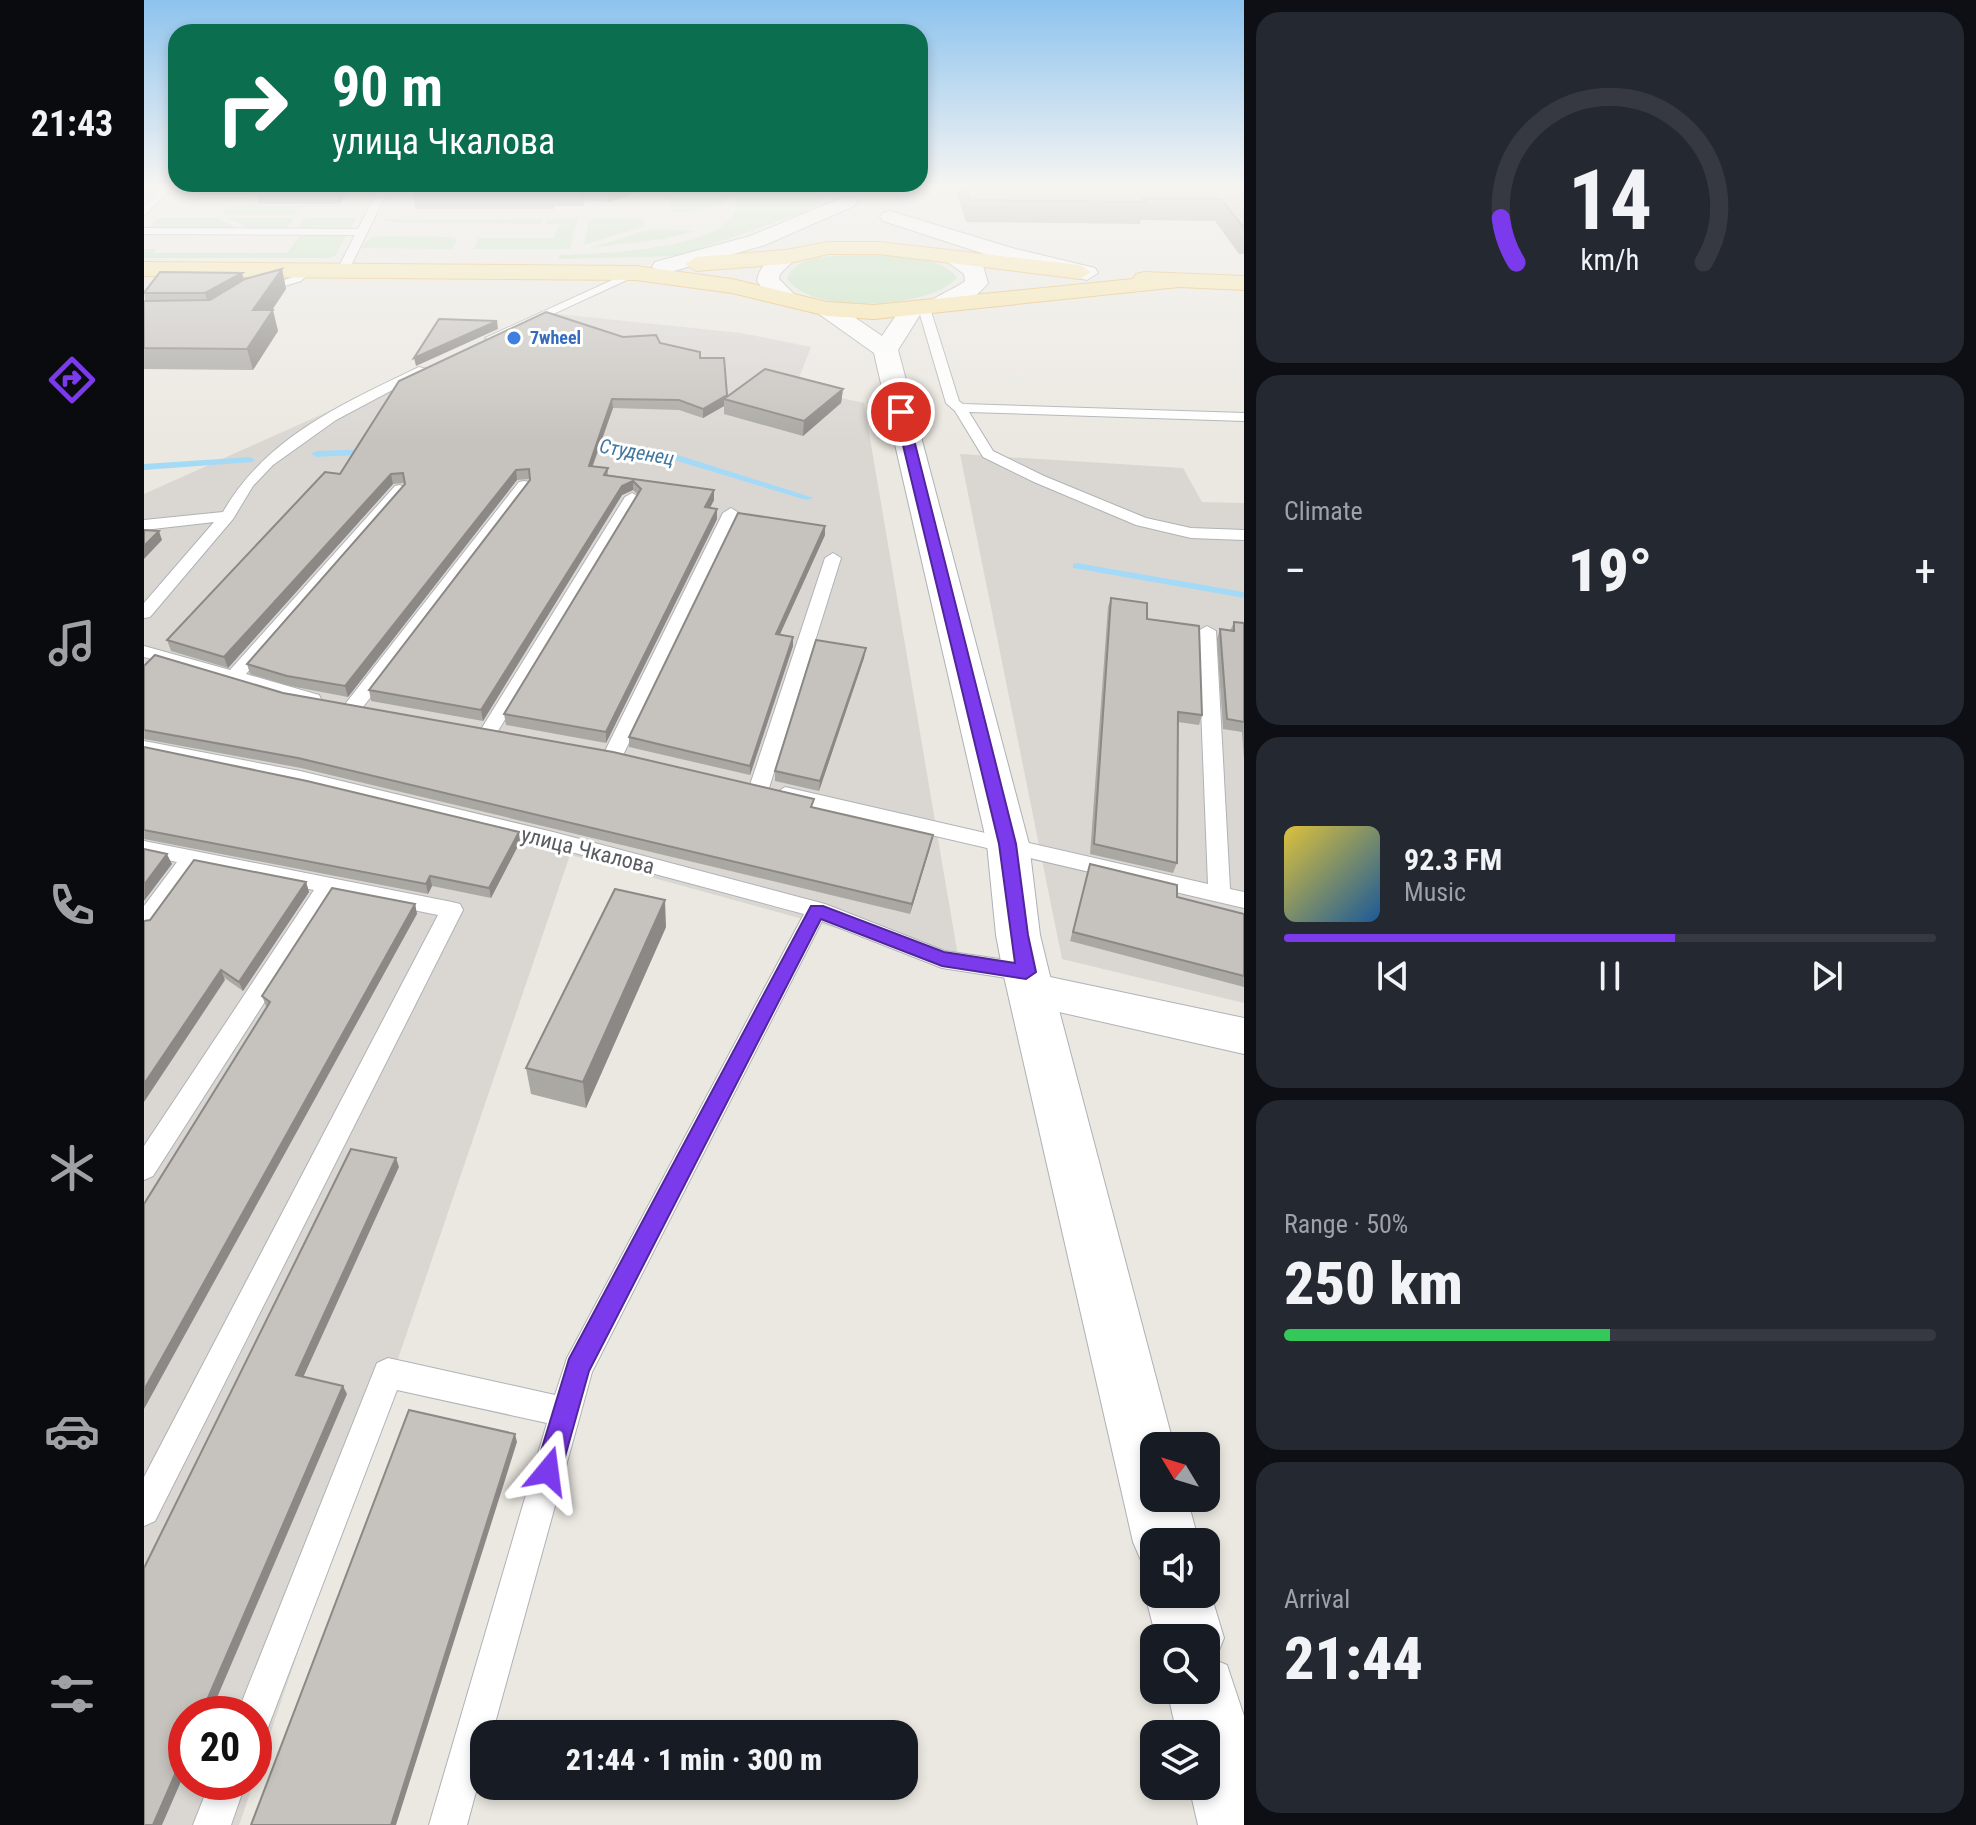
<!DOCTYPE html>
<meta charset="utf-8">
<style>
body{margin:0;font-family:"Roboto Condensed",sans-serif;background:#242831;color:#f1f3f6;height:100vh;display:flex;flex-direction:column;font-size:30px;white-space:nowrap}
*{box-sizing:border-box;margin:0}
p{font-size:26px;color:#9ea1a6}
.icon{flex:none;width:44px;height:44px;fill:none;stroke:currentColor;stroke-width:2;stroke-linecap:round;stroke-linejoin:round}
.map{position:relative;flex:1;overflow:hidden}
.sheet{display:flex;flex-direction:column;gap:12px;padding:12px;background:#0d0f14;width:732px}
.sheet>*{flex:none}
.guide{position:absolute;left:24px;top:24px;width:760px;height:168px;border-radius:24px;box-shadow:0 4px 12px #0003;background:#0b6e4f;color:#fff;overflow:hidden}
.needle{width:52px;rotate:308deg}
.controls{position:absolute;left:996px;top:1432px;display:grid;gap:16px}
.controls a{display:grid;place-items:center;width:80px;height:80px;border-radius:16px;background:#171b24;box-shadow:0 4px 12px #0003;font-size:40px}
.speed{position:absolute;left:24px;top:1696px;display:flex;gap:16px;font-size:40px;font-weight:700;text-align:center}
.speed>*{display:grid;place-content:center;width:104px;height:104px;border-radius:50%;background:#171b24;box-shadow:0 4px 12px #0003;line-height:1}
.speed .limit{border:12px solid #d22;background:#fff;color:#111}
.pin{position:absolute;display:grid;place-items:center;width:68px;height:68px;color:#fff;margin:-34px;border:4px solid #fff;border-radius:50%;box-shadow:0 2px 8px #0007}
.me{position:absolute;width:88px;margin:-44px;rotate:16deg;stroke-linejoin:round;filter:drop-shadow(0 0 6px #0008)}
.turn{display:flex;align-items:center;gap:28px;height:168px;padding:0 32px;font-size:36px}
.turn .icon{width:104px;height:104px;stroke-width:2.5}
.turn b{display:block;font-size:56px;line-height:68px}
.big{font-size:60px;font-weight:800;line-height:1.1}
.sheet .widget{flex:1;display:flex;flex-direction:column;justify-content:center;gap:12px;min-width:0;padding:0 28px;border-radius:24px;background:#242831}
.sheet .dial{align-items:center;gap:0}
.dial svg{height:208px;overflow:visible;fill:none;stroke:#363941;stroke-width:7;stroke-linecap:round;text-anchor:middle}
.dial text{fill:#f1f3f6;stroke:none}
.song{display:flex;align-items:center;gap:24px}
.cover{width:96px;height:96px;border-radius:12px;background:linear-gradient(135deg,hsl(50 70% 55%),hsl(210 70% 35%))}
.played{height:8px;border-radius:4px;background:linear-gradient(90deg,#7c3aed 60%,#363941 60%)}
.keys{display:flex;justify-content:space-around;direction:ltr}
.heat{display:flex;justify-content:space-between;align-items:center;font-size:44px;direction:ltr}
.charge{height:12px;border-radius:6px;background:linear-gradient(90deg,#34c759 50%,#363941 0)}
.trip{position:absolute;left:326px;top:1720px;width:448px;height:80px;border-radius:24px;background:#171b24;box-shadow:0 4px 12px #0003;font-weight:800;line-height:80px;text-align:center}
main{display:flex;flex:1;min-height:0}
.tab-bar{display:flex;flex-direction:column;width:144px;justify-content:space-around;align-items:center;background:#090b0e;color:#9ea1a6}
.tab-bar .icon{width:56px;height:56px}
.tab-bar .active{color:#7c3aed}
.tab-bar b{font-size:36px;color:#f1f3f6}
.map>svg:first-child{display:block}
.industrial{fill:#dad7d3}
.green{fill:#c2e1bf}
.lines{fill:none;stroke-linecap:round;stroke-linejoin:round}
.stream{fill:#a5daf7;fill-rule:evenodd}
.service-casing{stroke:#afb2b6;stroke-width:2}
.minor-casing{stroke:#afb2b6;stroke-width:2}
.secondary-casing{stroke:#aeb1b5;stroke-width:2}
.primary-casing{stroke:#e5b560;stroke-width:2}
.service{fill:#fff;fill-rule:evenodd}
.minor{fill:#fff;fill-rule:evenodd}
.secondary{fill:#fff;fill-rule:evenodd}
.primary{fill:#f8e5a9;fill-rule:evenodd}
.wall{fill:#aaa8a3}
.shaded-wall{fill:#8b8885}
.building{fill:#c6c3be;stroke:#8b8885;stroke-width:2}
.route{fill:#7c3aed;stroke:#51269a;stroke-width:2}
.shop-dot{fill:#3f7fe0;stroke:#fff;stroke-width:3}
.labels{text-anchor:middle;stroke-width:6;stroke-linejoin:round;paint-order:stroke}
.far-shop-label{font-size:18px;font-weight:bold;fill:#366cbe;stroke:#fff;text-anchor:start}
.far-water-label{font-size:20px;font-style:italic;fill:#41779f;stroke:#fff}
.street-label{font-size:22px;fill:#595d61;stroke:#fff}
</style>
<main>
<nav class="tab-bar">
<b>21:43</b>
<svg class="icon active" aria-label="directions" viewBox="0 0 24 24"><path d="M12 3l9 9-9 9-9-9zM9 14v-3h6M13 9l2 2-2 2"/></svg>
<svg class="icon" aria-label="music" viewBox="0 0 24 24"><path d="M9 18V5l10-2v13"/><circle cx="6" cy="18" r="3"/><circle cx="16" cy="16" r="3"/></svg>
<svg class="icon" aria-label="phone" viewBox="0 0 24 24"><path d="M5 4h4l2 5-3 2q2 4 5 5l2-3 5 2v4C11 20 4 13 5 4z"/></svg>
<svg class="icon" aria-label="climate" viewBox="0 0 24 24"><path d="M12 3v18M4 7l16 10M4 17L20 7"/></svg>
<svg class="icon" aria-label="car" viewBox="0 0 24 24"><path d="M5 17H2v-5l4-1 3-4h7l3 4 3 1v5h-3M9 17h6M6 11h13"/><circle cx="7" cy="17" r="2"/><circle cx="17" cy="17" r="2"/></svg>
<svg class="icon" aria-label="filters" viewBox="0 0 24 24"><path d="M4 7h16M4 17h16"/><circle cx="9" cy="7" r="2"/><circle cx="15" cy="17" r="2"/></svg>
</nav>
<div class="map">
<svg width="1100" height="1825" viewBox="0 0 1100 1825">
<rect width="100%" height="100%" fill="#ebe8e1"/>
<!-- industrial -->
<path class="industrial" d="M 404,313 L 597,333 L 667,347 L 651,388 L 720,403 L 815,962 L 426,855 L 110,1781 L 110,1714 L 42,1714 L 42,1782 L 110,1782 L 95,1825 L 0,1825 L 0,494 Z
M 816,454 L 1039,468 L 1058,502 L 1100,503 L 1100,1003 L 918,959 Z"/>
<!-- green -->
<path class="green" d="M 536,188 L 581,188 L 580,203 L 547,213 L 526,211 L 528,190 Z
M 591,188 L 680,188 L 681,198 L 661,212 L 535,256 L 414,259 L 416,255 C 453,254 572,250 590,213 C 594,206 591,196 591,188 Z
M 83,206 L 158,206 L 153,214 L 77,214 Z
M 15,218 L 74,218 L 93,228 L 5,228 Z
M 84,218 L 150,218 L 143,228 L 105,228 Z
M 161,218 L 213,218 L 206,229 L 154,228 Z
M 455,218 L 498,219 L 501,226 L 440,245 L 445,221 Z
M 236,219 L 398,219 L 397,224 L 252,223 Z
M 403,219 L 434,219 L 426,249 L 330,249 L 335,238 L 410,238 L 415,224 L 402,224 Z
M 508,229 L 551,231 L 520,239 L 446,248 Z
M 157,234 L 203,234 L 191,256 L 183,258 L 0,258 L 0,249 L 11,249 L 9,253 L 143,253 Z
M 239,236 L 304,237 L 313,239 L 309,249 L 216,248 L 226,238 Z
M 710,255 C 737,255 797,253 813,278 C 786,309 667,315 643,279 C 651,255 689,256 710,255 Z"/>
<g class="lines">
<!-- stream -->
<path class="stream" d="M 440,440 L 524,452 L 670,498 L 662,500 L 520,457 L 437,445 L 436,443 Z
M 228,449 L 233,452 L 231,454 L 172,457 L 167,454 L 172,451 Z
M 106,457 L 111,460 L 109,462 L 0,470 L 0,464 Z
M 933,563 L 1100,592 L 1100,598 L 929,568 L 929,564 Z"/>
<!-- service casing -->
<g class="service-casing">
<path id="service" d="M 18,188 L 28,188 L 0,216 L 0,207 Z
M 235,188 L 245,188 L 205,270 L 199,273 L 193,270 L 211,235 L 0,234 L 0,228 L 214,229 Z
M 164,266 L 170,269 L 157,281 L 115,294 L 109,291 L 149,277 Z
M 488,271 L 498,273 L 351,341 L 341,338 Z
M 780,304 L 786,308 L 815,401 L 819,404 L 1100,413 L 1100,421 L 825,412 L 849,451 L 900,476 L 1002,518 L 1047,528 L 1100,530 L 1100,540 L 1047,538 L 992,525 L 890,482 L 839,457 L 811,411 L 802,403 L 774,308 Z
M 275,367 L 286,370 L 192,420 L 129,465 L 109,486 L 89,519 L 6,617 L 0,618 L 0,603 L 70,522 L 0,530 L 0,520 L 79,512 C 122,437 200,403 275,367 Z
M 380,481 L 385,482 L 385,488 L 216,711 L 202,711 L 200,707 L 202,703 L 375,482 Z
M 256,485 L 263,489 L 261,492 L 102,674 L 175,695 L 177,699 L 175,703 L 161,703 L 0,657 L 0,646 L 86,670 L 251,486 Z
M 488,493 L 495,497 L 354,731 L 352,735 L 338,735 L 336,731 L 481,497 Z
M 587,508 L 595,513 L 480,753 L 477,757 L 463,757 L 460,753 L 579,513 Z
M 689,553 L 697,558 L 625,788 L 615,795 L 608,793 L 605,788 L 681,558 Z
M 1063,626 L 1072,631 L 1086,889 L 1100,892 L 1100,908 L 641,801 L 631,794 L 641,787 L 1064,884 L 1054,631 Z
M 0,741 L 156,771 L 409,832 L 681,904 L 801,951 L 882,963 L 890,966 L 894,972 L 890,978 L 882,981 L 798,968 L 678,921 L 448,1372 L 348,1734 L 340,1734 L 340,1762 L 323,1825 L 285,1825 L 403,1423 L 253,1390 L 123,1730 L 110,1735 L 110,1714 L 93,1714 L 233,1363 L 244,1358 L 411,1395 L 423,1358 L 660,914 C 441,855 223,796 0,753 Z
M 0,841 L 308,902 L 316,904 L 319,910 L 11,1521 L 0,1526 L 0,1477 L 294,915 L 190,894 L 9,1176 L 0,1180 L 0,1146 L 170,890 L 53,866 L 8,928 L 0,930 L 0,906 L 33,862 L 0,855 Z
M 66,1782 L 102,1782 L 87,1825 L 49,1825 Z"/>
</g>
<!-- minor casing -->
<g class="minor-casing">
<path id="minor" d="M 887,973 L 1100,1018 L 1100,1054 L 871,1002 L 865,990 L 871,978 Z"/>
</g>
<!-- secondary casing -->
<g class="secondary-casing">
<path id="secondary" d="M 703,196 L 710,198 L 713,202 L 710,206 L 621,245 L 519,274 L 508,267 L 511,262 L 606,236 Z
M 746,211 L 868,248 L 951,268 L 954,273 L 943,280 L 853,258 L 739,221 L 736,217 L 739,213 Z
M 642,250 L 653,257 L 636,274 L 635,279 L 655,299 L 651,304 C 634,308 622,294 613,281 C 615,266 628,254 642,250 Z
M 809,251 L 839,266 L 844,283 C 832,299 805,315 785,310 L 781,305 C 787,298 811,289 821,281 L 820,274 L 798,258 Z
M 683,302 L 691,304 L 738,336 L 759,305 L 775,305 L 779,310 L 754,350 L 885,844 L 896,935 L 905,972 L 1030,1446 L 1010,1446 L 1010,1498 L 1043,1498 L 1055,1542 L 1010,1542 L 1010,1570 L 999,1565 L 989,1542 L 979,1498 L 859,972 L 852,935 L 843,844 L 730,353 L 675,314 L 671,309 L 675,304 Z
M 1010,1573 L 1010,1594 L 1062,1594 L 1062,1578 L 1080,1638 L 1071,1660 L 1083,1665 L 1100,1716 L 1100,1825 L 1054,1825 L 1045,1786 L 1062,1786 L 1062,1734 L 1033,1734 L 1023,1690 L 1062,1690 L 1062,1638 L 1012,1638 L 1001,1594 Z"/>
</g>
<!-- primary casing -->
<g class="primary-casing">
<path id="primary" d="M 684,242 L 735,242 L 936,265 L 947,272 L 936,279 L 735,254 L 684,254 L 642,264 L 552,271 L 541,264 L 552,257 L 642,250 Z
M 0,262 L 492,266 L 588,279 L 683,302 L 730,305 L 989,279 L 992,274 L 1000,272 L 1100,276 L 1100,290 L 1035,287 L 730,319 L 683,316 L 588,293 L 492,280 L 0,276 Z"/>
</g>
<!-- service -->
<use href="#service" class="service"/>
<!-- minor -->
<use href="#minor" class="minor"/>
<!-- secondary -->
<use href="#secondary" class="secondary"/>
<!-- primary -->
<use href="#primary" class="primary"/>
</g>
<!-- wall -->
<path class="wall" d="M 33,188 L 205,188 L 195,204 L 115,204 L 113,195 L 34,195 Z
M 268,188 L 495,188 L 495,192 L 465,202 L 440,200 L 439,206 L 410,206 L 410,209 L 271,209 Z
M 811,188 L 1100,188 L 1100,254 L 1095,254 L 1071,221 L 997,220 L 996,224 L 822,222 Z
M 138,269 L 142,289 L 128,310 L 134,331 L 109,370 L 0,369 L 0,301 L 1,301 L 0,291 L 98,273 L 100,280 Z
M 479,337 L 516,343 L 556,358 L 583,397 L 699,389 L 697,403 L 659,436 L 580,414 L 580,406 L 559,418 L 535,410 L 469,408 L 449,466 L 464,468 L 464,475 L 570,490 L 570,500 L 566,508 L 573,509 L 573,519 L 462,743 L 362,725 L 360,714 L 494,495 L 489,490 L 478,495 L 339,721 L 227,701 L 225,690 L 386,481 L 386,479 L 373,480 L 204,697 L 146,686 L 106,674 L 103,664 L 261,484 L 261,483 L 249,484 L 84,668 L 27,651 L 23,640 L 196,474 Z
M 681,535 L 636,634 L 649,637 L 649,646 L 606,775 L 485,747 L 485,737 Z
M 967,598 L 1003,619 L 1058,715 L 1055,725 L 1034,722 L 1033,863 L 1029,873 L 946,854 L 964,607 Z
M 1090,622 L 1100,623 L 1100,760 L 1098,732 L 1079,729 L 1073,639 L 1076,629 L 1086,631 Z
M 720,658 L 675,791 L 631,781 L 631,771 Z
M 0,666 L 139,693 L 669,808 L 787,844 L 766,914 L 157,768 L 0,739 Z
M 0,747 L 376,842 L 347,898 L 288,886 L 284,894 L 0,839 Z
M 946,864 L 1033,897 L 1100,914 L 1100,987 L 926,941 Z
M 162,882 L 165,892 L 99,991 L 0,921 Z
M 271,904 L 273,914 L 123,1007 L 122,1006 L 118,996 Z
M 522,927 L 442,1108 L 387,1094 L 382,1068 Z"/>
<!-- shaded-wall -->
<path class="shaded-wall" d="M 192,188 L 205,188 L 195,204 Z
M 438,188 L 440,188 L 440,200 L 439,206 Z
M 464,188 L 495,188 L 495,192 L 465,202 Z
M 138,269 L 142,289 L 114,331 L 109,310 Z
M 98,273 L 102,288 L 65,308 L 61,293 Z
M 129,310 L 134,331 L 109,370 L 103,349 Z
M 353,321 L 354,329 L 272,366 L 270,358 Z
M 699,389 L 697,403 L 659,436 L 660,421 Z
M 583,395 L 583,400 L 580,399 L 580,406 L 559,418 L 559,409 Z
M 468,399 L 469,408 L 445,475 L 445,466 Z
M 372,470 L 373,480 L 204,697 L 201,686 Z
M 247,474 L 249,484 L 84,668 L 80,657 Z
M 489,481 L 489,490 L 478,495 L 339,721 L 337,710 L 478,486 Z
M 570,490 L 570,500 L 561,517 L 561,507 Z
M 573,509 L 573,519 L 462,743 L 462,732 Z
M 681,526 L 681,535 L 632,643 L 632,634 Z
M 15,531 L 18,540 L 0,559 L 0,546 Z
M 649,637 L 649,646 L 606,775 L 606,766 Z
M 722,648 L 720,658 L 675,791 L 676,781 Z
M 375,832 L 376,842 L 347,898 L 345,888 Z
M 789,835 L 787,844 L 766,914 L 768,904 Z
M 23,854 L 28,864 L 0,901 L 0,885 Z
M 286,876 L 288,886 L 284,894 L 282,884 Z
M 162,882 L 165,892 L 99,991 L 95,982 Z
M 521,900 L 522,927 L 442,1108 L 439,1082 Z
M 271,904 L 273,914 L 0,1409 L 0,1390 Z
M 77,970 L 81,980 L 0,1102 L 0,1084 Z
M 252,1158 L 255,1167 L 157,1382 L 152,1375 Z
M 199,1386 L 203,1394 L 66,1714 L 57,1714 Z
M 371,1434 L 373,1442 L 252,1825 L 247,1825 Z
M 42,1749 L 42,1770 L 18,1825 L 9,1825 Z"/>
<!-- building -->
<path class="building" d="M 821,188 L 1100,188 L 1100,228 L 1077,199 L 999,198 L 1001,202 L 826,200 Z
M 138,269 L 109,310 L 129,310 L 103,349 L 0,348 L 0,301 L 66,300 L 101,279 Z
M 16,272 L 98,273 L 61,293 L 0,293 Z
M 402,312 L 479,337 L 512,335 L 516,343 L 556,352 L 556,358 L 580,358 L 583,395 L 559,409 L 535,400 L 468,399 L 445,466 L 464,468 L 460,475 L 570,490 L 561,507 L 573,509 L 462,732 L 360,714 L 497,489 L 489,481 L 478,486 L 337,710 L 225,690 L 386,480 L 385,469 L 372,470 L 201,686 L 143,676 L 103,664 L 261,484 L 259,473 L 247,474 L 80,657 L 23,640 L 181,472 L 196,474 L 255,381 Z
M 295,319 L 353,321 L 270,358 Z
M 621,369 L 699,389 L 660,421 L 580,399 Z
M 594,513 L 681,526 L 632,634 L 649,637 L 606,766 L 485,737 Z
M 0,530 L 15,531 L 0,546 Z
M 967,598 L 1003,603 L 1003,619 L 1055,626 L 1058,715 L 1034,712 L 1033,863 L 950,844 Z
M 1090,622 L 1100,623 L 1100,722 L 1083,719 L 1076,629 L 1090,631 Z
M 672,640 L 722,648 L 676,781 L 631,771 Z
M 11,655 L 139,693 L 469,752 L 670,799 L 667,807 L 789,835 L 768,904 L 154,758 L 0,730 L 0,666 Z
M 0,747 L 163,781 L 375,832 L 345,888 L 286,876 L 282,884 L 0,830 Z
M 0,849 L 23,854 L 0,885 Z
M 50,860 L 162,882 L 95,982 L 77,970 L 0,1084 L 0,921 L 6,920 Z
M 946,864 L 1033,885 L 1033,897 L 1100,914 L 1100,976 L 929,932 Z
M 188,888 L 271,904 L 0,1390 L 0,1204 L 126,1002 L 118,996 Z
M 471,889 L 521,900 L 439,1082 L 382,1068 Z
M 207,1149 L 252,1158 L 152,1375 L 199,1386 L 57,1714 L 42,1714 L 42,1749 L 9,1825 L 0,1825 L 0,1568 Z
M 265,1410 L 371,1434 L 247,1825 L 107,1825 Z"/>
<!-- sky -->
<linearGradient id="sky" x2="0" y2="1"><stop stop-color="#8dc3ee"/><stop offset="0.42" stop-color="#f6f5f2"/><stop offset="1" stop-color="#f6f5f2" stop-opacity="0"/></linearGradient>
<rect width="1100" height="443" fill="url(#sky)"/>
<!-- route -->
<path class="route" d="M 757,408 L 763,412 L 872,844 L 884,935 L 892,972 L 882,979 L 798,966 L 677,919 L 445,1371 L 417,1471 L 414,1480 L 404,1484 L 395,1480 L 391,1471 L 425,1359 L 667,906 L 679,906 L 800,952 L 871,963 L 855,844 L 751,412 Z"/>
<!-- markers -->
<circle class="shop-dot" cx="370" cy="338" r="8"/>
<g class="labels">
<!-- far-shop labels -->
<g class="far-shop-label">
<text x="386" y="344">7wheel</text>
</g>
<!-- far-water labels -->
<g class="far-water-label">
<text transform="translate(493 452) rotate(10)" y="7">Студенец</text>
</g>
<!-- street labels -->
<g class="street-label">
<text transform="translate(444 850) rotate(14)" y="8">улица Чкалова</text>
</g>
</g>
</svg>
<div class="controls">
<a><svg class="needle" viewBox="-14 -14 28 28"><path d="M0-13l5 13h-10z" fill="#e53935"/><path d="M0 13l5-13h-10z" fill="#9ea1a6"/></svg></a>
<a><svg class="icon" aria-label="sound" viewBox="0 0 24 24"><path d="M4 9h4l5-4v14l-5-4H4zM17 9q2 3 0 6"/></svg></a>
<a><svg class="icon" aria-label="search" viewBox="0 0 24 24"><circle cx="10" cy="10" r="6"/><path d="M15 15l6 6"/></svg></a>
<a><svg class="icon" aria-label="layers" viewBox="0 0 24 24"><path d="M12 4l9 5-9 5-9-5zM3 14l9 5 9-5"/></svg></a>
</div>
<div class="speed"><div class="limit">20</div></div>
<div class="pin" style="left:757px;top:412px;background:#d93025"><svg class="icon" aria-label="arrive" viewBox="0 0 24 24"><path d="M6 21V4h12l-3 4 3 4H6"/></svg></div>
<svg class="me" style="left:404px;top:1471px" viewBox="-20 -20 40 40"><path d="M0-17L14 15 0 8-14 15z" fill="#7c3aed" stroke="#fff" stroke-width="4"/></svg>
<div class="trip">21:44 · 1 min · 300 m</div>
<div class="guide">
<div class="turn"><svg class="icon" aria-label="right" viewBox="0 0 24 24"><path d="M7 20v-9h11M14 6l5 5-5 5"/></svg><div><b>90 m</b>улица Чкалова</div></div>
</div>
</div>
<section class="sheet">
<div class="widget dial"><svg viewBox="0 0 100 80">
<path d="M14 69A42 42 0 1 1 86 69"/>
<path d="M14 69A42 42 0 0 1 8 52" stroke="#7c3aed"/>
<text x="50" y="56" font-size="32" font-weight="700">14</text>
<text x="50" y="72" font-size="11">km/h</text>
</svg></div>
<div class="widget"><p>Climate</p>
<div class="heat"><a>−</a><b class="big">19°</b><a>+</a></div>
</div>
<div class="widget">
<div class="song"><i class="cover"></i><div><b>92.3 FM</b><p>Music</p></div></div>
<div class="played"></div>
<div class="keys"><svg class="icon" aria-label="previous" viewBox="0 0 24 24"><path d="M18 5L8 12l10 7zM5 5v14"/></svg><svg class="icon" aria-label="pause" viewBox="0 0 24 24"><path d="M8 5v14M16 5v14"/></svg><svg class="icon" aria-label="next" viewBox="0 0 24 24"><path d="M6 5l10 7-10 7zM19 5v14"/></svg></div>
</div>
<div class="widget"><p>Range · 50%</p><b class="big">250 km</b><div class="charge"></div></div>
<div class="widget"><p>Arrival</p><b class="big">21:44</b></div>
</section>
</main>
